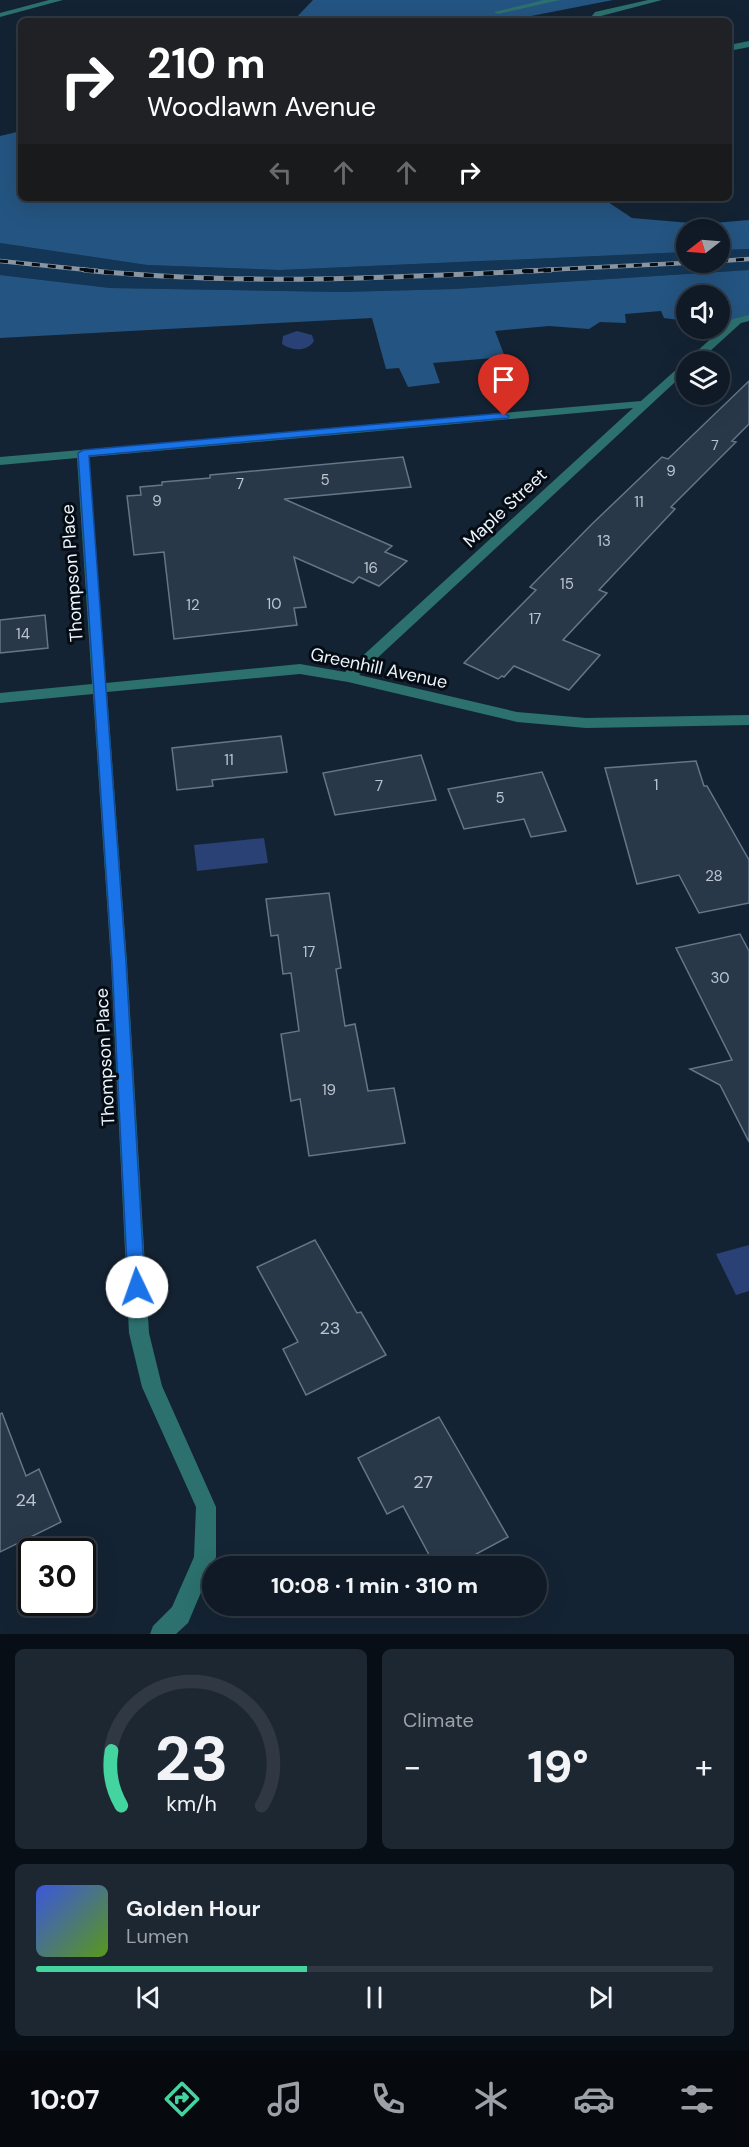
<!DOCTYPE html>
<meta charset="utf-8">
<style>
body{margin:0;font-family:"DM Sans",sans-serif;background:#1d2732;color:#f1f3f6;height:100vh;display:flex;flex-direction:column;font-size:22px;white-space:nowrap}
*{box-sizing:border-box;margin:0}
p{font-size:20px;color:#9ba1a7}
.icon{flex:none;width:33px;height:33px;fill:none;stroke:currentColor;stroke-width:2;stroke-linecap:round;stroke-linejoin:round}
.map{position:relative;height:1634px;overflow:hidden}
.details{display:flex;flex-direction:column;gap:15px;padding:15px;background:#080e15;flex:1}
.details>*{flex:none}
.guide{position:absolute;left:18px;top:18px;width:714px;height:183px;border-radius:9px;box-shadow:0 6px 24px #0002,0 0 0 2px #2f3843;background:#202124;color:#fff;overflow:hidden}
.needle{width:39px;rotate:253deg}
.fabs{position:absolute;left:676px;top:219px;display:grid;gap:12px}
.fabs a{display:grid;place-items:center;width:54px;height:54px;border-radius:50%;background:#0f1a26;box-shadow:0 6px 24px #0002,0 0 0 2px #2f3843;font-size:30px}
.speed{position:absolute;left:18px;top:1538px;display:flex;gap:12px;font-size:30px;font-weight:700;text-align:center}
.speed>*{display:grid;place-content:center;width:78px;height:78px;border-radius:50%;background:#0f1a26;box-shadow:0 6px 24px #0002,0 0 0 2px #2f3843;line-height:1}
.speed .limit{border:3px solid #111;border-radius:9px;background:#fff;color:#111}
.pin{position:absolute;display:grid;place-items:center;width:51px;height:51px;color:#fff;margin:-62px -26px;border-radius:50% 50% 50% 0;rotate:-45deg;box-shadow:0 0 6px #0007}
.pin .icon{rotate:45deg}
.me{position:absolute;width:66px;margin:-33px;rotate:357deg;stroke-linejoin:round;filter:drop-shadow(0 0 4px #0008)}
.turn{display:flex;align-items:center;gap:21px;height:126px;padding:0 30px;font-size:27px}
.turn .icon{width:78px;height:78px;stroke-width:2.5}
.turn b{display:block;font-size:42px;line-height:51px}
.lanes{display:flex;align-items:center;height:57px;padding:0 30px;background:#0003;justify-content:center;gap:30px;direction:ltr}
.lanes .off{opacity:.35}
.big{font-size:45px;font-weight:800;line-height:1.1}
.details .tile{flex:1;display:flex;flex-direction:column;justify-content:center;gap:9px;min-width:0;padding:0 21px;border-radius:9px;background:#1d2732}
.details .dial{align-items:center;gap:0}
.dial svg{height:156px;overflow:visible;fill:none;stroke:#2f3843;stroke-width:7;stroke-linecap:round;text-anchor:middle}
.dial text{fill:#f1f3f6;stroke:none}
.song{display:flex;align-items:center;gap:18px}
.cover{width:72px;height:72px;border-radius:9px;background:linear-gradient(135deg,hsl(230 70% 55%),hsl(90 70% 35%))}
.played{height:6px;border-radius:3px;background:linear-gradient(90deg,#44d49f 40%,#2f3843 40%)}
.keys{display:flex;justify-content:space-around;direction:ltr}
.heat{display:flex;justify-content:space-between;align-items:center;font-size:33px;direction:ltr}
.details .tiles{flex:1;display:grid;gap:15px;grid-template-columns:1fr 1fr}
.tile:last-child{grid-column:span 2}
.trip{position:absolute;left:202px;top:1556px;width:345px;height:60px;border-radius:30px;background:#0f1a26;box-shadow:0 6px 24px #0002,0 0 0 2px #2f3843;font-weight:800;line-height:60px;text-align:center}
.tab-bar{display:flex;height:96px;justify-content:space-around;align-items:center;background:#060a0f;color:#9ba1a7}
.tab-bar .icon{width:42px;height:42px}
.tab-bar .selected{color:#44d49f}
.tab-bar b{font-size:27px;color:#f1f3f6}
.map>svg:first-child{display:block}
.green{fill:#133657}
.forest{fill:#245481}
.water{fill:#294174}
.building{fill:#283848;stroke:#647689;stroke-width:1.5}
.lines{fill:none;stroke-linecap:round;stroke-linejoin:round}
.service{fill:#2c716e;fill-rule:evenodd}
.minor{fill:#2c716e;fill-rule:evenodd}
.rail-far1-casing{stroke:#8995a1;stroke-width:4.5}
.rail-casing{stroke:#8995a1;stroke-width:5}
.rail-far1{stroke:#060c13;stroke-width:3;stroke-dasharray:8;stroke-linecap:butt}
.rail{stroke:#060c13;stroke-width:4;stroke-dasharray:10;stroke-linecap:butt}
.route{fill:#1a73e8;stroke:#114b97;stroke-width:1.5}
.labels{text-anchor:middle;stroke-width:6;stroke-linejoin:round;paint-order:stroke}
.far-number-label{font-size:14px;fill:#bbc5d0}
.number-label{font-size:15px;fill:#bbc5d0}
.street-label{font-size:18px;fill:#ecf4fd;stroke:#060c13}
.near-number-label{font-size:18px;fill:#bbc5d0}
</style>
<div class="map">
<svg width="749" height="1634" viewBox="0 0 749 1634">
<rect width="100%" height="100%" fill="#142333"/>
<!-- green -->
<path class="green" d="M 0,243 L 147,265 L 280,270 L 687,252 L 687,262 L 720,262 L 720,250 L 749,249 L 749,270 L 455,289 L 342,292 L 110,288 L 0,275 Z"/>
<!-- forest -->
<path class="forest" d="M 313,0 L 613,0 L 506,21 L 293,21 Z
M 21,131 L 21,198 L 602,198 L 632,218 L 702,224 L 749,220 L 749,249 L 720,250 L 720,230 L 687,230 L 687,252 L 280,270 L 147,265 L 0,243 L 0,136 Z
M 749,270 L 749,318 L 727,328 L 720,327 L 720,296 L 687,296 L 687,321 L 664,318 L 661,311 L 625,314 L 626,323 L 600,322 L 589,329 L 549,326 L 495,331 L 505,357 L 433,363 L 440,383 L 408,387 L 399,368 L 386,369 L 372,318 L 0,338 L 0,275 L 110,288 L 342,292 L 455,289 Z"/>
<!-- water -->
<path class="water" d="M 297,331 L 312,335 L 314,341 C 307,352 292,351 282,344 L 283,336 Z
M 264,838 L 268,863 L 197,871 L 194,845 Z
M 749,1245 L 749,1291 L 736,1295 L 716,1254 Z"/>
<!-- building -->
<path class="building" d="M 749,381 L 749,424 L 732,441 L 736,442 L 671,507 L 675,509 L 599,590 L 607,593 L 563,640 L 600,655 L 569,690 L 514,666 L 504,677 L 502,676 L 498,679 L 464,663 L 536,590 L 530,587 L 592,524 L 662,457 L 668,459 Z
M 403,457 L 411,487 L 284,499 L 392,546 L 385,552 L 407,561 L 379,586 L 359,577 L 353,583 L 294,557 L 306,607 L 294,608 L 297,625 L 174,639 L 164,552 L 134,555 L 127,496 L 141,495 L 140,487 L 162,485 L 162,482 L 210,478 L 210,475 Z
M 45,615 L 48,648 L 0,653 L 0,620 Z
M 281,736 L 287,772 L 212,780 L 213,786 L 177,790 L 172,748 Z
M 421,755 L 436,800 L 335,815 L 323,773 Z
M 696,761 L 704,786 L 707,786 L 749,860 L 749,903 L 699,913 L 679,875 L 637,884 L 605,768 Z
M 542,772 L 566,831 L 531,837 L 524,819 L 464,829 L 448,789 Z
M 329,893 L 341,968 L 336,969 L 345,1026 L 355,1024 L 368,1091 L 394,1088 L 405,1143 L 309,1156 L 300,1099 L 291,1101 L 281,1034 L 299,1031 L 291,973 L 283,974 L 278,935 L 271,936 L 266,899 Z
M 740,934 L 749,951 L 749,1142 L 720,1085 L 690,1069 L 732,1060 L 676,948 Z
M 315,1240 L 357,1313 L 361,1312 L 386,1355 L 306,1395 L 283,1349 L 298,1342 L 257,1267 Z
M 2,1413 L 26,1476 L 39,1469 L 61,1522 L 0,1552 L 0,1414 Z
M 439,1417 L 508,1537 L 454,1566 L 435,1566 L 403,1506 L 387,1514 L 358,1458 Z"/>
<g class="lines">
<!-- service -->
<path class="service" d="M 544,0 L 560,0 L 498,14 L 494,12 Z
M 648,0 L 662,0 L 601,16 L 596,21 L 588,21 L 595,12 Z"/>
<!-- minor -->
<path class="minor" d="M 49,0 L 63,0 L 0,17 L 0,13 Z
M 749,41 L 749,47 L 729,51 L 729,45 Z
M 749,315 L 749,321 L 741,323 L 698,362 L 687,362 L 687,371 L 359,675 L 517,712 L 586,718 L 749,715 L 749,725 L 586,728 L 517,722 L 348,682 L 300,674 L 107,692 L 127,962 L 149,1333 L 162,1386 L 216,1507 L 216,1557 L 188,1623 L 176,1634 L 150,1634 L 153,1626 L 172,1607 L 194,1557 L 196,1507 L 142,1387 L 129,1333 L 111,962 L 93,694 L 0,703 L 0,693 L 92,684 L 77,458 L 0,465 L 0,457 L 641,401 L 733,319 ZM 633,408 L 345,672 L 300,664 L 106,683 L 89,457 Z"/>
<!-- rail-far1 casing -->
<g class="rail-far1-casing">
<path id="rail-far1" d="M 0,261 L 98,271
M 720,261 L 749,259
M 522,271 L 705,262"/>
</g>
<!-- rail casing -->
<g class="rail-casing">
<path id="rail" d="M 84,270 C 241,286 394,278 551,270"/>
</g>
<!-- rail-far1 -->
<use href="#rail-far1" class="rail-far1"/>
<!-- rail -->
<use href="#rail" class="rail"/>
</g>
<!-- route -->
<path class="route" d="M 504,413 L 509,416 L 508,418 L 89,456 L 126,962 L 145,1287 L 143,1292 L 137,1295 L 131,1292 L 128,1287 L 112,962 L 78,453 L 83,450 Z"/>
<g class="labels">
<!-- far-number labels -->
<g class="far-number-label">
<text x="715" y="450">7</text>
</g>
<!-- number labels -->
<g class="number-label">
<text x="671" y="476">9</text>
<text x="325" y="485">5</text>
<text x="240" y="489">7</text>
<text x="157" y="506">9</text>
<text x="639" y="507">11</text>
<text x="604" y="546">13</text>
<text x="371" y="573">16</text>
<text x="567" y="589">15</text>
<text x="274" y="609">10</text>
<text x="193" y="610">12</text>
<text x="535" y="624">17</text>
<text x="23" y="639">14</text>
<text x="229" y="765">11</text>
<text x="656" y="790">1</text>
<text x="379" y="791">7</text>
<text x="500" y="803">5</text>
<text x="714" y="881">28</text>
<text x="309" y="957">17</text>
<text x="720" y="983">30</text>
<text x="329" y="1095">19</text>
</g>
<!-- street labels -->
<g class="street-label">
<text transform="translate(505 508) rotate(-43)" y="6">Maple Street</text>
<text transform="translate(72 573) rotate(-94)" y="6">Thompson Place</text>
<text transform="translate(379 668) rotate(12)" y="6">Greenhill Avenue</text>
<text transform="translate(105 1057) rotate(-93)" y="6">Thompson Place</text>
</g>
<!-- near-number labels -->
<g class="near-number-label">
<text x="330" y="1334">23</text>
<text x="423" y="1488">27</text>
<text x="26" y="1506">24</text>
</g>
</g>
</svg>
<div class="fabs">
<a><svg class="needle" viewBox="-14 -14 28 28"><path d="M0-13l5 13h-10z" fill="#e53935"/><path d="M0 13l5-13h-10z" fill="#9ba1a7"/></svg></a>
<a><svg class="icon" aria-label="sound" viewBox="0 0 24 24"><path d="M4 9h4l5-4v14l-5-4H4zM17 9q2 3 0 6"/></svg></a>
<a><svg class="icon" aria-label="layers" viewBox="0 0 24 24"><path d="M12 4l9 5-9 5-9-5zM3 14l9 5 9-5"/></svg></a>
</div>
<div class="speed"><div class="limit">30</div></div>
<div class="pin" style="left:504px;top:416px;background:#d93025"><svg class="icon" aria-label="arrive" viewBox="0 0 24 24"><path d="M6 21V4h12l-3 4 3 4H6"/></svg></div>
<svg class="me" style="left:137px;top:1287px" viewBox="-20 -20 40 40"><circle r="19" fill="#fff"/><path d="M0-13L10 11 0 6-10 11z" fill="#1a73e8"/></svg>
<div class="trip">10:08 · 1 min · 310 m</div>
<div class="guide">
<div class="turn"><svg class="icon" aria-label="right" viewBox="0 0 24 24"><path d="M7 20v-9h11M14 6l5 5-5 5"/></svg><div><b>210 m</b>Woodlawn Avenue</div></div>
<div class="lanes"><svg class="icon off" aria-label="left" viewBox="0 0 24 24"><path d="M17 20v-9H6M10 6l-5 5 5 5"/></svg><svg class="icon off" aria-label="ahead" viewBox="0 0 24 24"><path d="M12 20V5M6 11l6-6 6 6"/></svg><svg class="icon off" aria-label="ahead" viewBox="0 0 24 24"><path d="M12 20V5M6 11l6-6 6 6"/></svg><svg class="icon" aria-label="right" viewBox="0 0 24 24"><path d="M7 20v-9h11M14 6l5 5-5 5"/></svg></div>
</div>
</div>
<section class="details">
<div class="tiles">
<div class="tile dial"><svg viewBox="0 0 100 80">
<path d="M14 69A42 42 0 1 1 86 69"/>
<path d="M14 69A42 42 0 0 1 9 41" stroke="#44d49f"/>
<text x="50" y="56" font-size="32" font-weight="700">23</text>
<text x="50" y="72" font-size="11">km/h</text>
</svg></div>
<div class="tile"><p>Climate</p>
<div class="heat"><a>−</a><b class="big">19°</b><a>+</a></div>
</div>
<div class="tile">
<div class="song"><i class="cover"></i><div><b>Golden Hour</b><p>Lumen</p></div></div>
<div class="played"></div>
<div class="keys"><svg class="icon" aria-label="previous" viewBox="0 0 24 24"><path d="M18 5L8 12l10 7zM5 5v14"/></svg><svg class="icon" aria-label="pause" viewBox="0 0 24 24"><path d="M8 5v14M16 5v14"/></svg><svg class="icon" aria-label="next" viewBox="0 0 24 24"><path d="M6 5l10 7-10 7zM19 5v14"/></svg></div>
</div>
</div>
</section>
<nav class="tab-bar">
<b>10:07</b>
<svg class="icon selected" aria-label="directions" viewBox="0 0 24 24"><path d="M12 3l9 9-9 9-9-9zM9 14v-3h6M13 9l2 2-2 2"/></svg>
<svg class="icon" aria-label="music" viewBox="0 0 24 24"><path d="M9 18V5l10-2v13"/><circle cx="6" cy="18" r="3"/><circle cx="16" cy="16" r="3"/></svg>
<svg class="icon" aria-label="phone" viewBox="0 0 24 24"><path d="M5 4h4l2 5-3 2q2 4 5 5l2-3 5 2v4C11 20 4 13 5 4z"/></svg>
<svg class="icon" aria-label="climate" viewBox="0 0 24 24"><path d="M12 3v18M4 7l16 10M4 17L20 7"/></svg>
<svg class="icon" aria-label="car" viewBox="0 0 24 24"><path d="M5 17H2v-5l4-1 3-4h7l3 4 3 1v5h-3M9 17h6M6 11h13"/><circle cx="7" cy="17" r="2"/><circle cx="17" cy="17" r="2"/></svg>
<svg class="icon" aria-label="filters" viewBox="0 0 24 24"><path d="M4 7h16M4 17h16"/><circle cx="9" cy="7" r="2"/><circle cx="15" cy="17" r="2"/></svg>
</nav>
